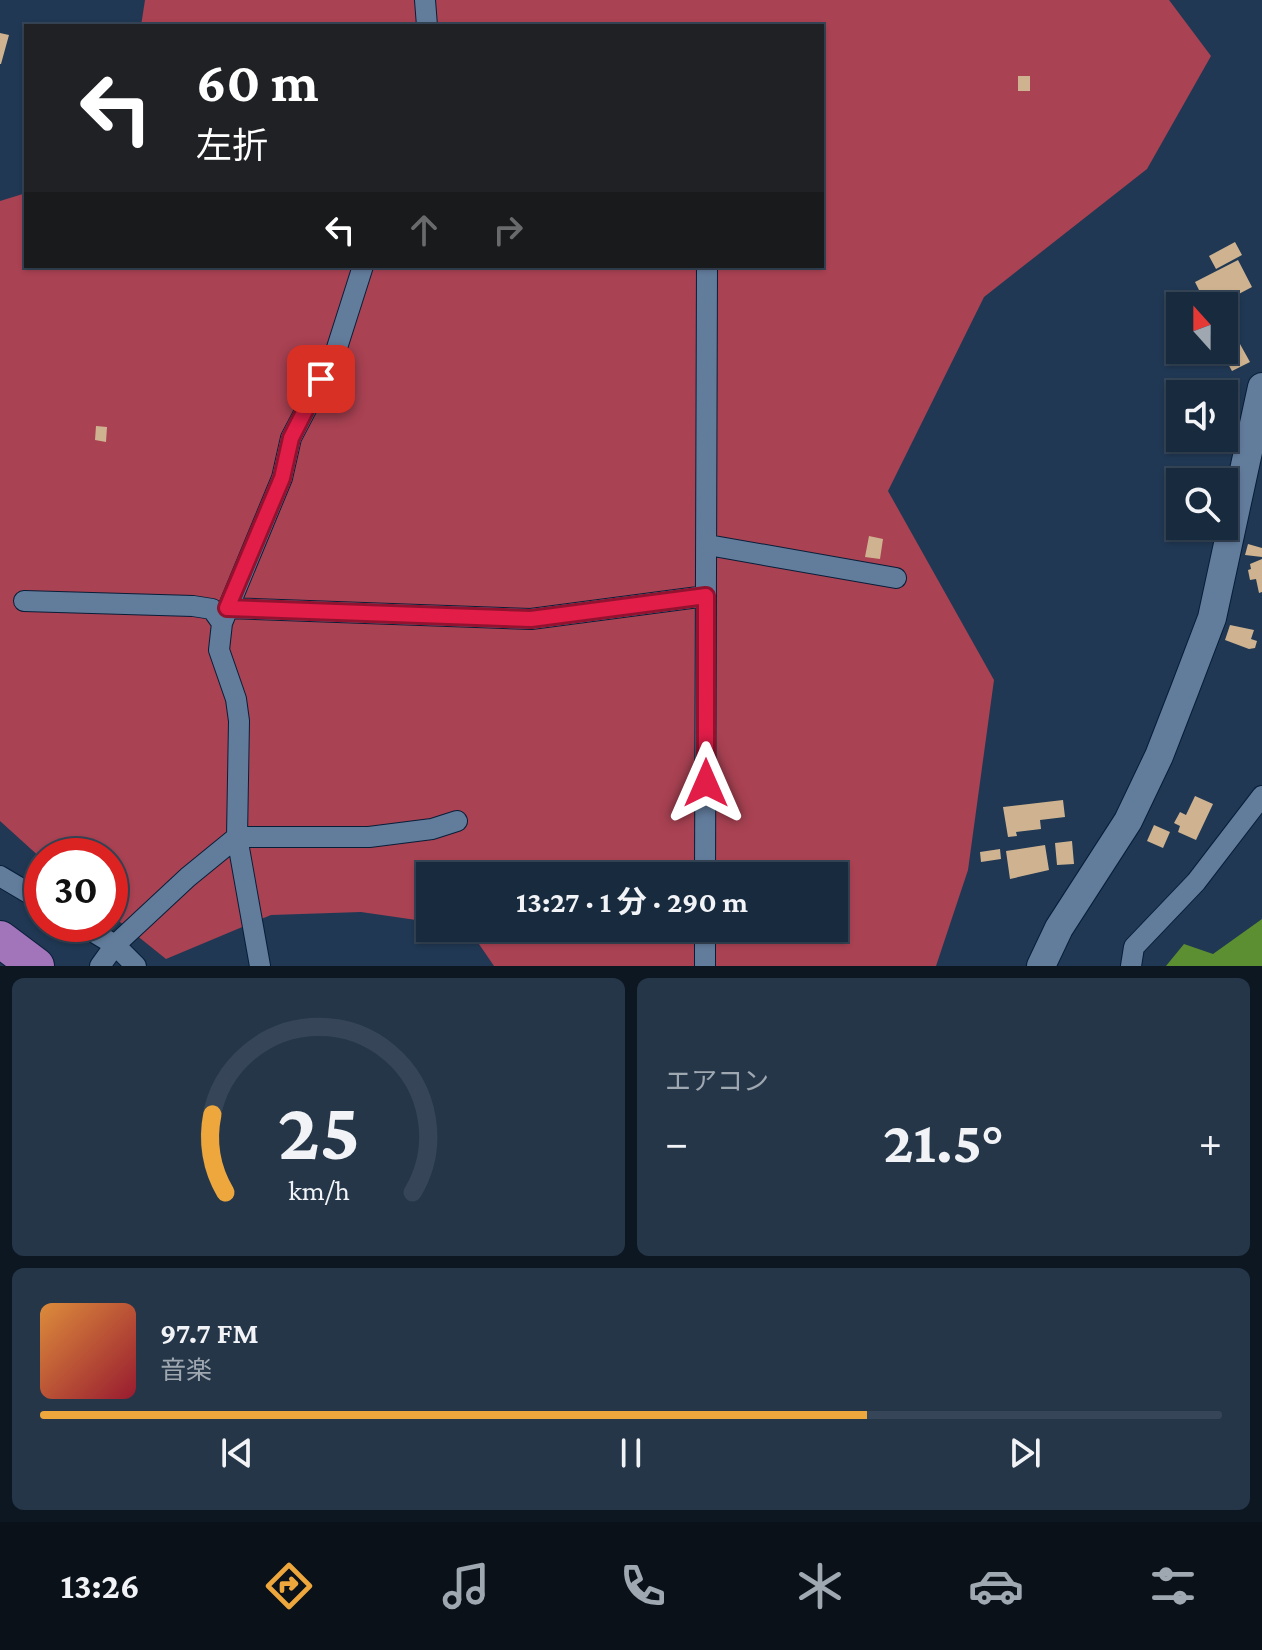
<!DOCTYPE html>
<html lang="ja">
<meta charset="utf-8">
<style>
body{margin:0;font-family:"Crimson Pro","Noto Sans JP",serif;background:#253649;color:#f1f3f6;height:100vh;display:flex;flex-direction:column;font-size:30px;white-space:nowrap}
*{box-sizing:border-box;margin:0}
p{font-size:26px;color:#9fa7b0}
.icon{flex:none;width:44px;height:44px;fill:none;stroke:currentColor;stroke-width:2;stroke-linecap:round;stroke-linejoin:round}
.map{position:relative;height:966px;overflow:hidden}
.details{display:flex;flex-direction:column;gap:12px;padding:12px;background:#0d1722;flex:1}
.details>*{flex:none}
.banner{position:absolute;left:24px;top:24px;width:800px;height:244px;border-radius:0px;box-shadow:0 2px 6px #0004,0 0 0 2px #364658;background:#202124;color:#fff;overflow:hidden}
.needle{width:52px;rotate:339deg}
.controls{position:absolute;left:1166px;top:292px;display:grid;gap:16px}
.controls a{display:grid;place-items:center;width:72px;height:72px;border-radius:0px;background:#182a3e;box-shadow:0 2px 6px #0004,0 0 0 2px #364658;font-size:40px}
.speed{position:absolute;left:24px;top:838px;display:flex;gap:16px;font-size:40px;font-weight:700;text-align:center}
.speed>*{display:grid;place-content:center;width:104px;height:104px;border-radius:50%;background:#182a3e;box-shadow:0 2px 6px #0004,0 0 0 2px #364658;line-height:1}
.speed .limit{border:12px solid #d22;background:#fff;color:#111}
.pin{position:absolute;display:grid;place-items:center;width:68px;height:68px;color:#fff;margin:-34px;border-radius:16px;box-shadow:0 4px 12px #0006}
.me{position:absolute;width:88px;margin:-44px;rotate:0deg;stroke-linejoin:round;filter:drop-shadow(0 0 6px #0008)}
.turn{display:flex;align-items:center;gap:28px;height:168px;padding:0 40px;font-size:36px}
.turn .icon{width:104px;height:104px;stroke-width:2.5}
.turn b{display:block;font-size:56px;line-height:68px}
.lanes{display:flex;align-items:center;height:76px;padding:0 40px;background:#0003;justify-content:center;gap:40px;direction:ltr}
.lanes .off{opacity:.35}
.big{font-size:60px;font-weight:700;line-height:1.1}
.details .widget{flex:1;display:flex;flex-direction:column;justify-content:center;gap:12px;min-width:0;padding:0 28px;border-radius:12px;background:#253649}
.details .dial{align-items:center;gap:0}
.dial svg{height:208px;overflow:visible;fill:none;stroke:#364658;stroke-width:7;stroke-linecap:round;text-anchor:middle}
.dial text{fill:#f1f3f6;stroke:none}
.song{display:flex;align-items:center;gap:24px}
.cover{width:96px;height:96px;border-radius:12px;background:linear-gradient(135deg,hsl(30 70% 55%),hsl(350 70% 35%))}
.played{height:8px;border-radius:4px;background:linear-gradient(90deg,#eea73d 70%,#364658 70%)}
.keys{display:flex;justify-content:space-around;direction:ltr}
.heat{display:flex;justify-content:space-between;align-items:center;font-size:44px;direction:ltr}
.details .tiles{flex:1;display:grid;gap:12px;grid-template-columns:1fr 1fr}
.widget:last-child{grid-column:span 2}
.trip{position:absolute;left:416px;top:862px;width:432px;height:80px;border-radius:0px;background:#182a3e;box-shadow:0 2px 6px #0004,0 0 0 2px #364658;font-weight:700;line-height:80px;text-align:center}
.tabs{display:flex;height:128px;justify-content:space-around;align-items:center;background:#0a1119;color:#9fa7b0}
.tabs .icon{width:56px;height:56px}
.tabs .active{color:#eea73d}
.tabs b{font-size:36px;color:#f1f3f6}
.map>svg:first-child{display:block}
.forest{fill:#a94253}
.water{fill:#5c8f31}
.building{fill:#cfb390}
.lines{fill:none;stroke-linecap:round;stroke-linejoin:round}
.street-casing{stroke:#071e38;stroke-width:22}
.secondary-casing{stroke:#071e38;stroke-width:30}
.highway-casing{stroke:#071e38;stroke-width:38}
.street{stroke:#627c9c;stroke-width:20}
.secondary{stroke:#627c9c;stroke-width:28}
.highway{stroke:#a274ba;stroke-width:36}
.route-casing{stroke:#92132f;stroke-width:20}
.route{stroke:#e11d48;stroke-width:14}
</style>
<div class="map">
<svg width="1262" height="966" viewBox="0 0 1262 966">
<rect width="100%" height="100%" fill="#203853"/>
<!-- forest -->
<path class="forest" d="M 145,0 L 1169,0 L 1211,56 L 1147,169 L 984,297 L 888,491 L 994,680 L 968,870 L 936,966 L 494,966 L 468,928 L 834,928 L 834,876 L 430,876 L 430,922 L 361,912 L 271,915 L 166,959 L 110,914 L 110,856 L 42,856 L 42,859 L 0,821 L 0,201 L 26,193 L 26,266 L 822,266 L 822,26 L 141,26 Z"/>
<!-- water -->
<path class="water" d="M 1262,919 L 1262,966 L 1166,966 L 1184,944 L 1213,954 Z"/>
<!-- building -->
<path class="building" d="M 0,33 L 9,35 L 1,64 L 0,64 Z
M 1018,76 L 1030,76 L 1030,91 L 1018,91 Z
M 1235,242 L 1242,255 L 1216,269 L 1209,256 Z
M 1238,260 L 1252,287 L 1233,297 L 1235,304 L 1224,310 L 1224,306 L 1204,306 L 1200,299 L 1203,298 L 1195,282 Z
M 1240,344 L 1250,362 L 1232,371 L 1222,353 Z
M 96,426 L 107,427 L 106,442 L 95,440 Z
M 869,536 L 883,539 L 880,559 L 865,557 Z
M 1248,544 L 1262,548 L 1262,557 L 1245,555 Z
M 1262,559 L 1262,592 L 1259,593 L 1256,579 L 1250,580 L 1248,570 L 1251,569 L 1250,564 Z
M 1230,625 L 1254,630 L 1251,639 L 1257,641 L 1255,648 L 1249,649 L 1225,640 Z
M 1195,796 L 1213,804 L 1196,840 L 1178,832 L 1180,826 L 1174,823 L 1180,812 L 1186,815 Z
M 1063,800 L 1065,817 L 1040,820 L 1041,829 L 1016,832 L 1017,836 L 1008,837 L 1003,807 Z
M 1154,825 L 1170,832 L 1163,848 L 1147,841 Z
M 1072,841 L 1074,864 L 1057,865 L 1055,843 Z
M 1045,845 L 1049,870 L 1010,879 L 1006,851 Z
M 1000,849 L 1001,859 L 981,862 L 980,852 Z"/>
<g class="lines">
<!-- street casing -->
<g class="street-casing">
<path id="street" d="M 425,0 L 427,26
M 708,545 L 896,578
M 24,601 L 193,606 L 212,609 L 222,623
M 227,608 L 531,619 L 706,596
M 0,876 L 42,901
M 705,876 L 707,266
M 80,924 L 115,945 L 136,966
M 100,966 L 115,945 L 188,877 L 237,837 L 369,837 L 432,829 L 457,821
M 260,966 L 237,837 L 239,721 L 236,699 L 219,650 L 222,623 L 282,478 L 291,438 L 335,354 L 363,266
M 705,966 L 705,928
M 1131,966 L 1134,947 L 1196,882 L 1262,796"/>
</g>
<!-- secondary casing -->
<g class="secondary-casing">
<path id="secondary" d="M 1041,966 L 1059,928 L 1128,821 L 1159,756 L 1185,689 L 1212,618 L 1262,387"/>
</g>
<!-- highway casing -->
<g class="highway-casing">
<path id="highway" d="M 0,939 L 36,966"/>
</g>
<!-- street -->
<use href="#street" class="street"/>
<!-- secondary -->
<use href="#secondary" class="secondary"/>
<!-- highway -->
<use href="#highway" class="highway"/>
</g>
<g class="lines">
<!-- route casing -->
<g class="route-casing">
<path id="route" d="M 321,379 L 291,438 L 282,478 L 227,608 L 531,619 L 706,596 L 706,783"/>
</g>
<!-- route -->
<use href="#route" class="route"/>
</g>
</svg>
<div class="controls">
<a><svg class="needle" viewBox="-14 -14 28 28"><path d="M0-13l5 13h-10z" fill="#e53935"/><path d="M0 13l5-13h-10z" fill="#9fa7b0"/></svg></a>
<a><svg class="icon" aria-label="sound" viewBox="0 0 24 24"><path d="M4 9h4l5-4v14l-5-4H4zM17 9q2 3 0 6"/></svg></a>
<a><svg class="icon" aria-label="search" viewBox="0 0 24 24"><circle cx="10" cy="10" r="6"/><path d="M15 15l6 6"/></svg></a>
</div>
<div class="speed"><div class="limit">30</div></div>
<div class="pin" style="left:321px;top:379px;background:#d93025"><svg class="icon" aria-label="arrive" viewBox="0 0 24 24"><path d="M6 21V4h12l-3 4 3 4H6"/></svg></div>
<svg class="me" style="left:706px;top:783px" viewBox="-20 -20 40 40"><path d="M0-17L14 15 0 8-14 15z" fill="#e11d48" stroke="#fff" stroke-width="4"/></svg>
<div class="trip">13:27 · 1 分 · 290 m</div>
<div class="banner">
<div class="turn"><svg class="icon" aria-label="left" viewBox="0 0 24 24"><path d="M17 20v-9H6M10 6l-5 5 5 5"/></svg><div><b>60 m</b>左折</div></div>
<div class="lanes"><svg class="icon" aria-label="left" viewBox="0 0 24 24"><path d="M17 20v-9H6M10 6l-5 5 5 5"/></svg><svg class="icon off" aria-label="ahead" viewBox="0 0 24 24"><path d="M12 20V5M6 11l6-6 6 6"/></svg><svg class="icon off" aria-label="right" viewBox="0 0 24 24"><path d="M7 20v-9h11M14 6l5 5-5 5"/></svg></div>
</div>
</div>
<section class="details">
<div class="tiles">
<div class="widget dial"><svg viewBox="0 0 100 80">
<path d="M14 69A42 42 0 1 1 86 69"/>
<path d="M14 69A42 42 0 0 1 9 39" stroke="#eea73d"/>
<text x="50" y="56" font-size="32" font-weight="700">25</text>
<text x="50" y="72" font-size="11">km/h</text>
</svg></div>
<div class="widget"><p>エアコン</p>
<div class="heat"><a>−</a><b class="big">21.5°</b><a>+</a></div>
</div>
<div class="widget">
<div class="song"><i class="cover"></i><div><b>97.7 FM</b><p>音楽</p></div></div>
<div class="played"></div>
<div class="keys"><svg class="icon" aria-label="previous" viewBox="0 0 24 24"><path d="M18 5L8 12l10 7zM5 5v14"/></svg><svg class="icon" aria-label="pause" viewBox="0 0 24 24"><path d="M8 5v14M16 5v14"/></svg><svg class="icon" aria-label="next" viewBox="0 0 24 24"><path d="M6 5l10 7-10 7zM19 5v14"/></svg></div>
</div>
</div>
</section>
<nav class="tabs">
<b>13:26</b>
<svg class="icon active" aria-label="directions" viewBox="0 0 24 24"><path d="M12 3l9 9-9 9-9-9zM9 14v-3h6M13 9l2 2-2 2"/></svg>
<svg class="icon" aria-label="music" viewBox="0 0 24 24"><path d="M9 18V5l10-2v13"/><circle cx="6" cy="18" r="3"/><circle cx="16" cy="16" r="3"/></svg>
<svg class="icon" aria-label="phone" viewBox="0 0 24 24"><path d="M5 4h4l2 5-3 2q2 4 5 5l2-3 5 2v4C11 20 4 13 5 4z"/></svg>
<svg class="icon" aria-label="climate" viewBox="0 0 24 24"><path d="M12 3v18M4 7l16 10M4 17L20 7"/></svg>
<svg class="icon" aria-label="car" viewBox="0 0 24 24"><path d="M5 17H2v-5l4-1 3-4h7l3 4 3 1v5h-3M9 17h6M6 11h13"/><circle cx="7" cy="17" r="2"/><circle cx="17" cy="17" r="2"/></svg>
<svg class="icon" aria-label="filters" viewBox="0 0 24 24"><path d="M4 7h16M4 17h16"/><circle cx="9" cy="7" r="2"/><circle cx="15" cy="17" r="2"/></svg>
</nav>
